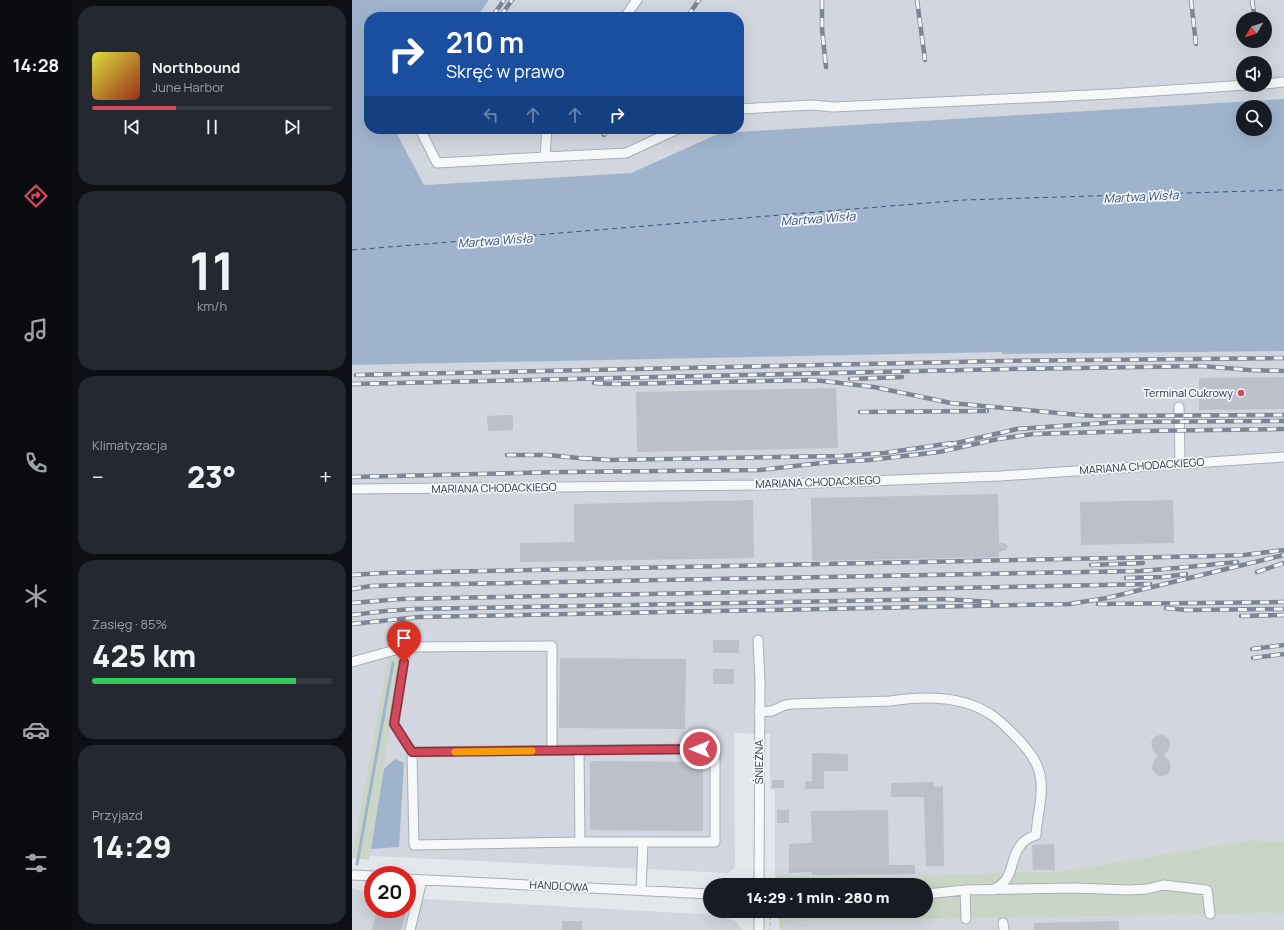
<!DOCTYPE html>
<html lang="pl">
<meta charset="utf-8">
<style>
body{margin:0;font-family:Manrope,sans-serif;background:#242831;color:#f1f3f6;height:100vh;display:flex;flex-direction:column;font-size:15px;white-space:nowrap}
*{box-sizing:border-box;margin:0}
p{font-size:13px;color:#9ea1a6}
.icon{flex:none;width:22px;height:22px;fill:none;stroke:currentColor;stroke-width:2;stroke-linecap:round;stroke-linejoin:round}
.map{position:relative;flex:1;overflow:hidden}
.side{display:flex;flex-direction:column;gap:6px;padding:6px;background:#0d0f14;width:280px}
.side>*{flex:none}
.banner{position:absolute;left:12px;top:12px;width:380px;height:122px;border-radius:16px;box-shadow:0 4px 16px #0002;background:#1a4fa0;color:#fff;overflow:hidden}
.needle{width:26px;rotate:231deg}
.controls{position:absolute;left:884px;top:12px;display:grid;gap:8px}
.controls a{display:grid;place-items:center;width:36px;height:36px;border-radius:50%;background:#171b24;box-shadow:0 4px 16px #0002;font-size:20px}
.speed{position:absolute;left:12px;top:866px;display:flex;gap:8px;font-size:20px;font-weight:700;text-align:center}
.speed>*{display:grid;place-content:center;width:52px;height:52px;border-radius:50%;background:#171b24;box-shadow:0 4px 16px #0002;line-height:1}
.speed .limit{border:6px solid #d22;background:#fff;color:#111}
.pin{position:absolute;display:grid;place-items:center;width:34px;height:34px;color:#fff;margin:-41px -17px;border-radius:50% 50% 50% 0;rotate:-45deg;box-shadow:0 0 4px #0007}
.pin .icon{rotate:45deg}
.me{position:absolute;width:44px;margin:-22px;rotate:270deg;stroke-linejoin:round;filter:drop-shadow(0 0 3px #0008)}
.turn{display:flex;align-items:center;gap:14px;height:84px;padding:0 16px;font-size:18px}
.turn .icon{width:52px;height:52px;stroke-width:2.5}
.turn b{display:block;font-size:28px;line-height:34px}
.lanes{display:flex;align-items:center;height:38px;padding:0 16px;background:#0003;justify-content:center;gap:20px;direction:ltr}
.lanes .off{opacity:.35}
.big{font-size:30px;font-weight:800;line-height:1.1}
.side .card{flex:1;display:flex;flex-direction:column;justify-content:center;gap:6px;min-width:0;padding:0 14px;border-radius:16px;background:#242831}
.side .dial{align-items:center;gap:0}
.dial b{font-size:52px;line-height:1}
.song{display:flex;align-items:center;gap:12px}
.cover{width:48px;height:48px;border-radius:6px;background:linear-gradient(135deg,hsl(60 70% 55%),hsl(10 70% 35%))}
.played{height:4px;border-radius:2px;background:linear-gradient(90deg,#d1495b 35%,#363941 35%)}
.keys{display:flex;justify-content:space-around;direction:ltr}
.heat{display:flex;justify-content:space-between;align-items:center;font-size:22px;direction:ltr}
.charge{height:6px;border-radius:3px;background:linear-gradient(90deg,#34c759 85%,#363941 0)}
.trip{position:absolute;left:351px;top:878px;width:230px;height:40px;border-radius:20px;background:#171b24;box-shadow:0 4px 16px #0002;font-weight:800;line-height:40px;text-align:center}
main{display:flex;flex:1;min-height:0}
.menu{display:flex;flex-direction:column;width:72px;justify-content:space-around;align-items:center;background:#090b0e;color:#9ea1a6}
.menu .icon{width:28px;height:28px}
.menu .active{color:#d1495b}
.menu b{font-size:18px;color:#f1f3f6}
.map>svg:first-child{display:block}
.built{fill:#d2d6de;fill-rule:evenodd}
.green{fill:#c9d6c5}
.water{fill:#9fb4cc;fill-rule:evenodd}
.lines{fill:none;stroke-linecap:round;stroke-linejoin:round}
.stream{stroke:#9fb4cc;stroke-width:3}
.ferry{stroke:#34527a;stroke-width:1;stroke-dasharray:5 4;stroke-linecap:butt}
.building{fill:#bbc0ca}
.minor-casing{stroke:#a9aeb7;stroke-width:11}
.path{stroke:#c2c5cb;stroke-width:1.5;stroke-dasharray:3 3;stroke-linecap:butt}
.minor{stroke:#f7f8fa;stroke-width:9}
.rail-casing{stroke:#7d8696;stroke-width:4.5}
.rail{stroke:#f4f6f9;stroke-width:3;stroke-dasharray:9;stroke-linecap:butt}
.route-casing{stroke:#882f3b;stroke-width:10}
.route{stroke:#d1495b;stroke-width:7}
.slow{stroke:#f59e0b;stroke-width:7}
.poi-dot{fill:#d1495b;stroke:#f4f6f9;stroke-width:1.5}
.labels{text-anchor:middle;stroke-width:3.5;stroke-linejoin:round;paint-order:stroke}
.poi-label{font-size:11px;fill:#2b3445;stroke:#f4f6f9;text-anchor:end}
.street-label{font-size:11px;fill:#2b3445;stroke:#f4f6f9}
.water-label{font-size:12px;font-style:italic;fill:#34527a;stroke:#f4f6f9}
</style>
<main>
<nav class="menu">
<b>14:28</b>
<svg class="icon active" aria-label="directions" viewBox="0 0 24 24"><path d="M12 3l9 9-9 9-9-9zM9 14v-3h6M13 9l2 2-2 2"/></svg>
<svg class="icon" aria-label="music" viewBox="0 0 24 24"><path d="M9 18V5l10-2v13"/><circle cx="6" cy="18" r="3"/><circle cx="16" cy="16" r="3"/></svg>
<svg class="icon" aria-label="phone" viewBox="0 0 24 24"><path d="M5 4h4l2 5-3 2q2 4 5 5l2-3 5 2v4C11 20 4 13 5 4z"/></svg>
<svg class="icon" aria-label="climate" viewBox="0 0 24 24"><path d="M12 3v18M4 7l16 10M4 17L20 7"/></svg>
<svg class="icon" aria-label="car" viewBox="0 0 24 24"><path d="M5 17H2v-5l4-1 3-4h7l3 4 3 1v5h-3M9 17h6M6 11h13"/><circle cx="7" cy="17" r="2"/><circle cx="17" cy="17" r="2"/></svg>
<svg class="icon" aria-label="filters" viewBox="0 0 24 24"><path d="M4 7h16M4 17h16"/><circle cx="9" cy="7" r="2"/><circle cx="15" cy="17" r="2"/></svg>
</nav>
<section class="side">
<div class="card">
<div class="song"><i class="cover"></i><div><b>Northbound</b><p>June Harbor</p></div></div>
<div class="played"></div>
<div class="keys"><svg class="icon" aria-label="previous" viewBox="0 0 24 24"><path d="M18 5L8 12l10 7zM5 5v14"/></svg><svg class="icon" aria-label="pause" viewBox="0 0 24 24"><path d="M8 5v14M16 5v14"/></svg><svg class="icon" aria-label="next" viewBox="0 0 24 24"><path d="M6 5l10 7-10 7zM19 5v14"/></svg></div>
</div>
<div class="card dial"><b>11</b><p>km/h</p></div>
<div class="card"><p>Klimatyzacja</p>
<div class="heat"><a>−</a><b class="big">23°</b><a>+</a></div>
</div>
<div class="card"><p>Zasięg · 85%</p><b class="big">425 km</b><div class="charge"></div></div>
<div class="card"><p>Przyjazd</p><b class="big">14:29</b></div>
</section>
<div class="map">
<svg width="932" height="930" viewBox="0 0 932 930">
<rect width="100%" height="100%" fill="#e4e7ec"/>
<!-- built -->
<path class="built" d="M 137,0 L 932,0 L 932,99 L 368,133 L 279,173 L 72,185 L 44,132 L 46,129 L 387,129 L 387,17 L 125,17 ZM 891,19 L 913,19 L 913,41 L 891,41 ZM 891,63 L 913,63 L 913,85 L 891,85 Z
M 650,351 L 651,354 L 932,351 L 932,841 L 897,840 L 711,871 L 599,874 L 562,877 L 423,875 L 423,790 L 418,789 L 418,734 L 382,733 L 383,867 L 376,873 L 0,855 L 0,365 Z
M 0,888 L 21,895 L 21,909 L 55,909 L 55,898 L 366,915 L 383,921 L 391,930 L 0,930 Z
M 932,913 L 932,930 L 428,930 L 436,922 Z"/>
<!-- green -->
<path class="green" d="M 36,657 L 49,658 L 17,860 L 0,858 Z
M 897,840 L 932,841 L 932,913 L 436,922 L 428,929 L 426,911 L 574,911 L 574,885 L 424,885 L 423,875 L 562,877 L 599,874 L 711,871 Z"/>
<!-- water -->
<path class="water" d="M 0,0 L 137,0 L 125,17 L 17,17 L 17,129 L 46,129 L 44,132 L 72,185 L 279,173 L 368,133 L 932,99 L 932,351 L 650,354 L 650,352 L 0,365 ZM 891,107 L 913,107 L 913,129 L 891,129 Z
M 43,759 L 52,763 L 47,847 L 19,849 L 32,769 Z"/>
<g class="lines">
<!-- stream -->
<path class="stream" d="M 5,864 L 41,663"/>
<!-- ferry -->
<path class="ferry" d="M 0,250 L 612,200 L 932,190"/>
</g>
<!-- building -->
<path class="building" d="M 932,377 L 932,409 L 847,410 L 847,378 Z
M 484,388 L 486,448 L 285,452 L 284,392 Z
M 161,415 L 161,430 L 136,431 L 135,416 Z
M 646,494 L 647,543 L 653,543 L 656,546 L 654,550 L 647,552 L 647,557 L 460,561 L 459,498 Z
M 401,500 L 402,558 L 168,562 L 168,543 L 222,542 L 222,504 Z
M 821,500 L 822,543 L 729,545 L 728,502 Z
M 361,640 L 387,640 L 387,653 L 361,653 Z
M 208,658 L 334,659 L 333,729 L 207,728 Z
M 361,669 L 382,669 L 382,684 L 361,684 Z
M 810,734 L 816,738 L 818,742 L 817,749 L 812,756 L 817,760 L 819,768 L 816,774 L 808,777 L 805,775 L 800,769 L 801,762 L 806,755 L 801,751 L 799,743 L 802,737 Z
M 460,753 L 496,754 L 496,771 L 472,771 L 472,789 L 453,789 L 453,781 L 460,781 Z
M 238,761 L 351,762 L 351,831 L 238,830 Z
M 420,780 L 432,780 L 432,788 L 420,788 Z
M 582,782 L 582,787 L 591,786 L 592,866 L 574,866 L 572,797 L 539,797 L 539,783 Z
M 425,810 L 437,810 L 437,823 L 425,823 Z
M 536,810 L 537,865 L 563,865 L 563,874 L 460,875 L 460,872 L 437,873 L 437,844 L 460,843 L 459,811 Z
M 702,844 L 703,870 L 681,870 L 680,845 Z
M 25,909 L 55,909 L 49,930 L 20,930 Z
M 210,921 L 230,921 L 230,930 L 210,930 Z
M 767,921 L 767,930 L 682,930 L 682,923 Z"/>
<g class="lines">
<!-- minor casing -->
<g class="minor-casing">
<path id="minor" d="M 273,17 L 285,0
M 913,84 L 932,82
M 387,109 L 460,105 L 481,107 L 758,94 L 894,85
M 68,129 L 85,163 L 193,157
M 195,129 L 193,157 L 274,153 L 326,129
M 827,407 L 828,464
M 0,489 L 408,485 L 648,476 L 932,457
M 406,640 L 408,681 L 407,885
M 0,662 L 54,647
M 407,712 L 420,711 L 433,705 L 441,704 L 538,701 C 571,696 609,695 638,714 C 648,720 656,729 663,736 C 672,745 682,757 686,768 C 694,790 685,813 684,835 C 678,837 672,840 668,846 C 656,862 664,880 640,890
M 227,750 L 60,752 L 62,845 L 228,842
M 60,752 L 42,724 L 54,647 L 200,646 L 200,750
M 0,875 L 21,876
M 55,879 L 358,894
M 289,890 L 291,842 L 228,842 L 227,750 L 363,749 L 363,842 L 291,842
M 613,890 L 614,919
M 574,894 L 613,890 L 722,888 L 776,890 L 795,889 L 811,885 L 855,890 L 858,914
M 407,911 L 407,930
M 651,923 L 652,930
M 58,930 L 70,880"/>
</g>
<!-- path -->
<path class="path" d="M 418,911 L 418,930"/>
<!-- minor -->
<use href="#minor" class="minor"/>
<!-- rail casing -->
<g class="rail-casing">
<path id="rail" d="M 470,0 L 470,29 L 474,67
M 565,0 L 573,60
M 839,0 L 844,44
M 900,0 L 903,19
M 140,17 L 152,0
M 148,17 L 160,0
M 335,17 L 347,0
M 252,135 L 256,129
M 4,375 L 650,361 L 932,358
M 498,379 L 550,377
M 456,380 L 471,381 L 522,387 L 599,403 L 727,415 L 745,416 L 932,415
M 242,383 L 264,384 L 460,380
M 0,384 L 656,369 L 850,366 L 897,370 L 932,371
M 508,412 L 635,411
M 596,445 L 665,429 L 722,425 L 771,422 L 932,421
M 155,455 L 196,455 L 236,459
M 231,458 L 257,460 L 489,456 L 532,453 L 600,443
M 0,477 L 212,472 L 408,470 L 478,462 L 517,460 L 587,452 L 646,439 L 681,434 L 786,431 L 932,429
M 739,565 L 791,563
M 905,572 L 932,563
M 0,575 L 30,573 L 862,556 L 892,555 L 932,550
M 774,578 L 811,577 L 834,574
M 0,589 L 19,586 L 48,585 L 788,571 L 825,568 L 885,562
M 0,603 L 49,599 L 798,584
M 746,604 L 932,602
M 814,608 L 834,610 L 932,609
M 0,615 L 33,611 L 62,609 L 592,599 L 639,602
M 889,616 L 932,615
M 0,624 L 67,617 L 717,604 L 755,598 L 932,555
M 900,649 L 932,645
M 901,658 L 932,654"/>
</g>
<!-- rail -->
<use href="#rail" class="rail"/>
</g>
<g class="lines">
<!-- route casing -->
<g class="route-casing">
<path id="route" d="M 52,662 L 42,724 L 60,752 L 348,749"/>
</g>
<!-- route -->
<use href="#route" class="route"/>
<!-- slow -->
<path class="slow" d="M 103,752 L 180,751"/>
</g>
<!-- markers -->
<circle class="poi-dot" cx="889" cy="393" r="4"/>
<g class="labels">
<!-- poi labels -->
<g class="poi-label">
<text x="881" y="397">Terminal Cukrowy</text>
</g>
<!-- street labels -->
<g class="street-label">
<text transform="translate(790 466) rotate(-4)" y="4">MARIANA CHODACKIEGO</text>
<text transform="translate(466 482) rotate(-2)" y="4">MARIANA CHODACKIEGO</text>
<text transform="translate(142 488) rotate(-1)" y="4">MARIANA CHODACKIEGO</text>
<text transform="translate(407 762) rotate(-90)" y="4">ŚNIEŻNA</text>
<text transform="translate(207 886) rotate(3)" y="4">HANDLOWA</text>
</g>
<!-- water labels -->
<g class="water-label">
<text transform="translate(789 197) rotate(-3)" y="4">Martwa Wisła</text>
<text transform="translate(466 219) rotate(-4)" y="4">Martwa Wisła</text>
<text transform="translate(143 241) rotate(-4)" y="4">Martwa Wisła</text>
</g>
</g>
</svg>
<div class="controls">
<a><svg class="needle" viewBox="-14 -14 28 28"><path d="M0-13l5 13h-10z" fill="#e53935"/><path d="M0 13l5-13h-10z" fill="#9ea1a6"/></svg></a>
<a><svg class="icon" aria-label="sound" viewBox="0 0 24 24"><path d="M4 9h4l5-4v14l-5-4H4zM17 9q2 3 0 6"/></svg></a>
<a><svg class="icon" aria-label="search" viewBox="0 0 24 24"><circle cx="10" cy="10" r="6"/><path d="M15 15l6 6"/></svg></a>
</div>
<div class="speed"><div class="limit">20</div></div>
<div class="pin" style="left:52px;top:662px;background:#d93025"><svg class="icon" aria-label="arrive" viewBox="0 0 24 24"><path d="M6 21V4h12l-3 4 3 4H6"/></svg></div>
<svg class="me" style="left:348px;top:749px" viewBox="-20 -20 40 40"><circle r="17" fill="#d1495b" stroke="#fff" stroke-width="3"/><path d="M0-11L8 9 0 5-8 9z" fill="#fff"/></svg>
<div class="trip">14:29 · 1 min · 280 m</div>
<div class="banner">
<div class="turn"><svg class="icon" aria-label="right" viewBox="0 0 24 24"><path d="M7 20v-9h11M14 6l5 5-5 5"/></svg><div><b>210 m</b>Skręć w prawo</div></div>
<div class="lanes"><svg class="icon off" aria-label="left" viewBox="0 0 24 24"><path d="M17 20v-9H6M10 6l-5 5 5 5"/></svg><svg class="icon off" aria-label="ahead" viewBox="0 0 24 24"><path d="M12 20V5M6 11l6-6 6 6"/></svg><svg class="icon off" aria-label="ahead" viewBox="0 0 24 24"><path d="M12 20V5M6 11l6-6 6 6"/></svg><svg class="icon" aria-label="right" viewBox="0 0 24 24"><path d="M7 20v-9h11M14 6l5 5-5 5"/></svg></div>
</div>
</div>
</main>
